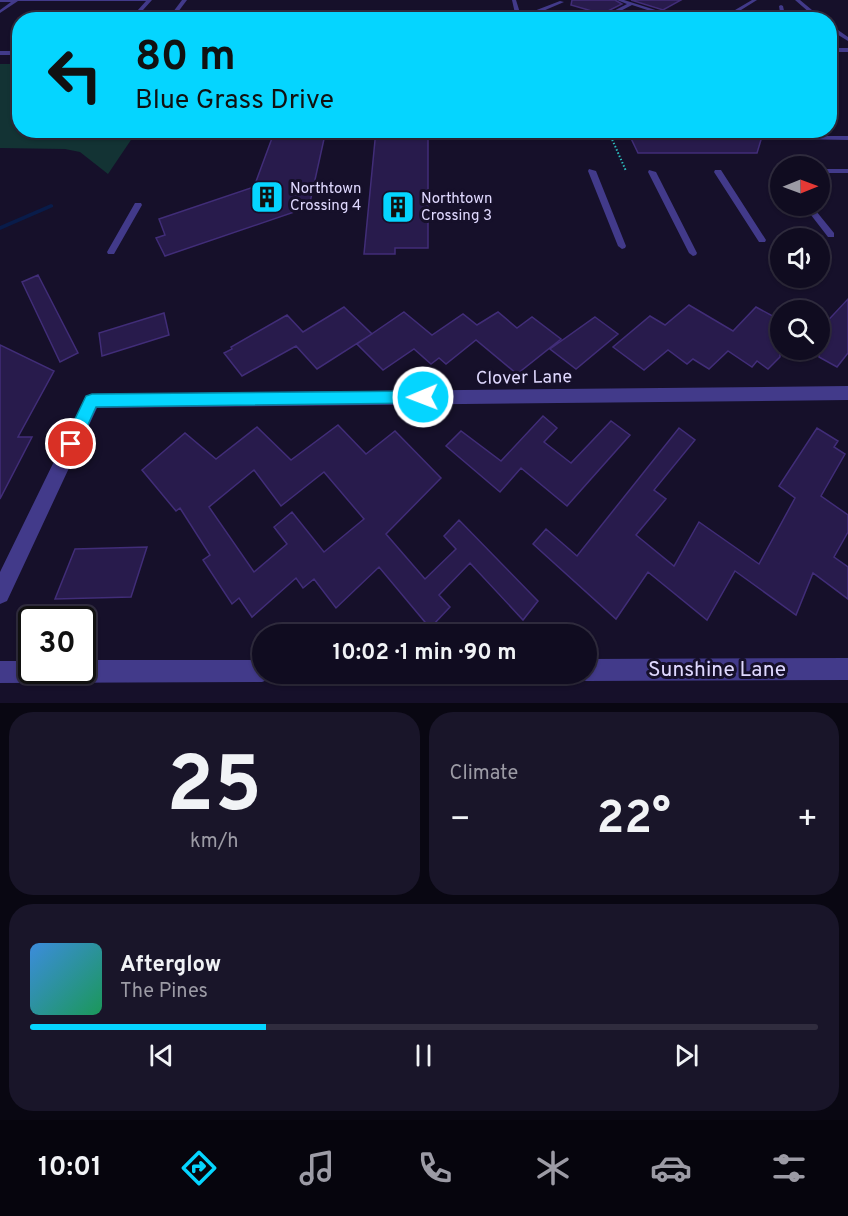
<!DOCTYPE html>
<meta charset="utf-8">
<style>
body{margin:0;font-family:Overpass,sans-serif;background:#191529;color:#f1f3f6;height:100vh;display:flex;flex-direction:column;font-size:22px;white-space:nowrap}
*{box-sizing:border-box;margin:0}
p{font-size:20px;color:#9c9ba5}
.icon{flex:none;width:33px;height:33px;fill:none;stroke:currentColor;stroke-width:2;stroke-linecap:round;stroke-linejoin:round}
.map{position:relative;height:703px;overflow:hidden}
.drawer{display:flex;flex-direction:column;gap:9px;padding:9px;background:#090712;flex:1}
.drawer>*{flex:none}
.hud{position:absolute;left:12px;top:12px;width:825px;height:126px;border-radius:24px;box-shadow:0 2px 4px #0004,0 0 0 2px #302c3e;background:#05d5ff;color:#111;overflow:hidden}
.needle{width:39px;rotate:89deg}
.controls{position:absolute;left:770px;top:156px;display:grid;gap:12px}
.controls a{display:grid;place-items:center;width:60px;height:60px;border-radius:50%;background:#100c20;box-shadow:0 2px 4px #0004,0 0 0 2px #302c3e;font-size:30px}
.speed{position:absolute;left:18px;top:606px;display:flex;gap:12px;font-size:30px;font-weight:700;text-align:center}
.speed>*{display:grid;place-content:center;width:78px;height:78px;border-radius:50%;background:#100c20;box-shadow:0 2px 4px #0004,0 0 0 2px #302c3e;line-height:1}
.speed .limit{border:3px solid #111;border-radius:9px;background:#fff;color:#111}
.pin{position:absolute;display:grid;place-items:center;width:51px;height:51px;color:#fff;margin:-26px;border:3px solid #fff;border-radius:50%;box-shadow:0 2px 6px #0007}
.me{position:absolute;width:66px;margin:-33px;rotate:269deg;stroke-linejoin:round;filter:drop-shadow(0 0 4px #0008)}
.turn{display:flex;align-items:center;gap:21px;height:126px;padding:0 24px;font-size:27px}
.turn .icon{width:78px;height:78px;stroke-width:2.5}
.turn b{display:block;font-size:42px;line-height:51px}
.big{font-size:45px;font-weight:700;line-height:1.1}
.drawer .widget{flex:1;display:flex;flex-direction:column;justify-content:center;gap:9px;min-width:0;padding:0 21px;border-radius:24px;background:#191529}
.drawer .dial{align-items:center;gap:0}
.dial b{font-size:78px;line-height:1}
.song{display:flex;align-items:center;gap:18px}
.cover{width:72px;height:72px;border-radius:9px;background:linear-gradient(135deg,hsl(210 70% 55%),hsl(150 70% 35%))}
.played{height:6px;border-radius:3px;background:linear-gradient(90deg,#05d5ff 30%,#302c3e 30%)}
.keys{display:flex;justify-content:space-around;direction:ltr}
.heat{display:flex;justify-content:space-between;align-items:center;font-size:33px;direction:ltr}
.drawer .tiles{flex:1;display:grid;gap:9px;grid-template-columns:1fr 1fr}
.widget:last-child{grid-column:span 2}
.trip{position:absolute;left:252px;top:624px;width:345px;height:60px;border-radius:30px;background:#100c20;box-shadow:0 2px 4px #0004,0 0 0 2px #302c3e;font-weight:700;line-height:60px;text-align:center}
.dock{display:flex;height:96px;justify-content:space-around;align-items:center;background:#06050d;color:#9c9ba5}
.dock .icon{width:42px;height:42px}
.dock .on{color:#05d5ff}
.dock b{font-size:27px;color:#f1f3f6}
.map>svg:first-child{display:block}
.green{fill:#133334}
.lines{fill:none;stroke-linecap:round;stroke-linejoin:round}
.stream{fill:#091c4a;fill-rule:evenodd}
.building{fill:#281b4c;stroke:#412d78;stroke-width:1.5;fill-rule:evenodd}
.path{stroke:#2dbebf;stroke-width:2;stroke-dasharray:1.5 2;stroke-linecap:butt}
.service{fill:#423a8a;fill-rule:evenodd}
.minor{fill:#423a8a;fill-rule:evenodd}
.tertiary{fill:#423a8a;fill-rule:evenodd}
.route{fill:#05d5ff;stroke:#038aa6;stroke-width:1.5}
.labels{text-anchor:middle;stroke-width:6;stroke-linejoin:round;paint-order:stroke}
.far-poi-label{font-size:15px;fill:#e0d9ff;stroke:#16102a;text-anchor:start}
.street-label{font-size:18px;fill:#e0d9ff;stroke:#16102a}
.near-street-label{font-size:21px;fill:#e0d9ff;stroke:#16102a}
</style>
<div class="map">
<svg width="848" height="703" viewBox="0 0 848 703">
<rect width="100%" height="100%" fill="#16102a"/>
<!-- green -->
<path class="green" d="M 0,64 L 19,64 L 20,130 L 137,131 L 108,174 L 80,152 L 65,149 L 0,148 Z"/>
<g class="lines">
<!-- stream -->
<path class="stream" d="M 51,204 L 53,205 L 53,207 L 0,230 L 0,226 Z"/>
</g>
<!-- building -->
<path class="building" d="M 572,0 L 615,0 L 622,4 L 602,14 L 571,5 Z
M 631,0 L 681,0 L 663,10 Z
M 275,130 L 326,130 L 309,207 L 165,256 L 156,238 L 165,235 L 159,219 L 254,187 Z
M 376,130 L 428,130 L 428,248 L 395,248 L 395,254 L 364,254 Z
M 627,130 L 764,130 L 757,153 L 638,153 Z
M 38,275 L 78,353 L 60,362 L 22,282 Z
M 848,299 L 848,353 L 837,367 L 819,357 L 819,330 Z
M 689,305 L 733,331 L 756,307 L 780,320 L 780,357 L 768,369 L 757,361 L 752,367 L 728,351 L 709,369 L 693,359 L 687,364 L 668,350 L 644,370 L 613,347 L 650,316 L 665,325 Z
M 344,307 L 372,334 L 317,369 L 296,346 L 242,376 L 224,353 L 232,349 L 231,347 L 287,315 L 303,332 Z
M 404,312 L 432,335 L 463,314 L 477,325 L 498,312 L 517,328 L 532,317 L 561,339 L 517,374 L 476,340 L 446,364 L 439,358 L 431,364 L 414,349 L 383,370 L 357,344 Z
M 164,313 L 169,335 L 102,356 L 99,333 Z
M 595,317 L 618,334 L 576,369 L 550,349 Z
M 0,345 L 54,371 L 18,437 L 32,437 L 0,499 Z
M 543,416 L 557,428 L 544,442 L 571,463 L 611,421 L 630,435 L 567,506 L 521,468 L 500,492 L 446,446 L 461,431 L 501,461 Z
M 338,425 L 366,454 L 395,431 L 441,478 L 386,534 L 425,579 L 456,549 L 444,536 L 459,520 L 538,601 L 523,620 L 470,563 L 439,595 L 450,607 L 430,628 L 379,567 L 336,608 L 314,579 L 303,588 L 296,578 L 252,617 L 239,598 L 232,604 L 203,560 L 210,555 L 180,508 L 176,511 L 142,470 L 185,433 L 216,459 L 257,427 L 291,460 ZM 254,470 L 281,506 L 324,472 L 364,519 L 324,552 L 292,512 L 274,527 L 287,544 L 254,572 L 209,507 Z
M 679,428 L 695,440 L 654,490 L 666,499 L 636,535 L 674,566 L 699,522 L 759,564 L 795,498 L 779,486 L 817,428 L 838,441 L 834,447 L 845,454 L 821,496 L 848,515 L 848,532 L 834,557 L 848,567 L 848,599 L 813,573 L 796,615 L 735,571 L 707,620 L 648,572 L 616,619 L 533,544 L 546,529 L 577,556 Z
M 147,547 L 131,597 L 55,599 L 75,549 Z"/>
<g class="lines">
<!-- path -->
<path class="path" d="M 608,130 L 626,171"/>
<!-- service -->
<path class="service" d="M 0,0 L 152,0 L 134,20 L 129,20 L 146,1 L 18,1 L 0,13 L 0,10 L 11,2 L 0,2 Z
M 182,0 L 187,0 L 172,20 L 167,20 Z
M 512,0 L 516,0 L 521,16 L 560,1 L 564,2 L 522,20 L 241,20 L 516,18 Z
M 617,0 L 624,0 L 687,20 L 678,20 L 632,5 L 603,20 L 596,20 L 627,4 Z
M 752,0 L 757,0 L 725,20 L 718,20 Z
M 795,0 L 800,0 L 824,20 L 818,20 Z
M 781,5 L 783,6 L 786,20 L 762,20 L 759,18 L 762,16 L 781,19 L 779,6 Z
M 646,12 L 649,14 L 646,20 L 642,20 L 643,16 L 623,20 L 631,14 Z
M 830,29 L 838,30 L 848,37 L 848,41 L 835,33 L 830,32 Z
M 796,136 L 848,136 L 848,140 L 794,139 L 792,138 Z
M 589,169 L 596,171 L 626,246 L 625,248 L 622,249 L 618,246 L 588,171 Z
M 819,169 L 848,169 L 848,173 L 819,173 Z
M 649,170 L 656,172 L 697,253 L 696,255 L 693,256 L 689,253 L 648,172 Z
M 715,170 L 721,170 L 766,240 L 765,242 L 759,242 L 714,172 Z
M 135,203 L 141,203 L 142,205 L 114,254 L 108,254 L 107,252 Z
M 804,206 L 812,206 L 834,233 L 834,237 L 828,237 Z"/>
<!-- minor -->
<path class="minor" d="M 848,386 L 848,400 L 97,408 L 7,601 L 0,604 L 0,572 L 86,396 L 92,394 Z
M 848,658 L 848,680 L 586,681 L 578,678 L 576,674 L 586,674 L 586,659 Z
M 82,660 L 262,660 L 262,674 L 272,674 L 270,679 L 262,682 L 0,683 L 0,661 L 32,661 L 32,670 L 82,670 Z"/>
<!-- tertiary -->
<path class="tertiary" d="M 830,48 L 848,48 L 848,52 L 830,52 Z
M 0,51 L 20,51 L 20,55 L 0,55 Z"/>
</g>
<!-- route -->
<path class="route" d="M 423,391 L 428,393 L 430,397 L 428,402 L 423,403 L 96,407 L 77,449 L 71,451 L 66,449 L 63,444 L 86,396 L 92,394 Z"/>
<!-- icons -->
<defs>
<g id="building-square" transform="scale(1.725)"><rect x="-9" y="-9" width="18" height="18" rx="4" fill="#05d5ff" stroke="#16102a"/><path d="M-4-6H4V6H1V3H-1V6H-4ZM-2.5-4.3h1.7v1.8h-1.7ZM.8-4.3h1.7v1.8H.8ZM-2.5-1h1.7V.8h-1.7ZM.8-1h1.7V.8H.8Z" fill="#111"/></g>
</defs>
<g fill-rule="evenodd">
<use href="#building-square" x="267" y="197"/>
<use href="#building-square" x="398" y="207"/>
</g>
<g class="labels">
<!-- far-poi labels -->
<g class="far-poi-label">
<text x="290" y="193">Northtown<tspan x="290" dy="17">Crossing 4</tspan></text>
<text x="421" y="203">Northtown<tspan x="421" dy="17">Crossing 3</tspan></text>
</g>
<!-- street labels -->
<g class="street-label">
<text transform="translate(524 377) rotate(-1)" y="6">Clover Lane</text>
</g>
<!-- near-street labels -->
<g class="near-street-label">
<text x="717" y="676">Sunshine Lane</text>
</g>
</g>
</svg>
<div class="controls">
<a><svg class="needle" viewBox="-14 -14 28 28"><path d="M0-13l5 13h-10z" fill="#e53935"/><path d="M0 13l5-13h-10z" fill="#9c9ba5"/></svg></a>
<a><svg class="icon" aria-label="sound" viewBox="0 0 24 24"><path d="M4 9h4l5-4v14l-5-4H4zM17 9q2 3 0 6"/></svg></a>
<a><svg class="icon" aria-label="search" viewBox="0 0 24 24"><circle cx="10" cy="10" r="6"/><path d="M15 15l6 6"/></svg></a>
</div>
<div class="speed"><div class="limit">30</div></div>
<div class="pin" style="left:71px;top:444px;background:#d93025"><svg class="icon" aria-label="arrive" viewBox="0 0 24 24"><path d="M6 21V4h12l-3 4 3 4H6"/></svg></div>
<svg class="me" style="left:423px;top:397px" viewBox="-20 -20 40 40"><circle r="17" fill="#05d5ff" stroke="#fff" stroke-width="3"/><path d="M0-11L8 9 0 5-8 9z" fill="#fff"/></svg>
<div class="trip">10:02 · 1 min · 90 m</div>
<div class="hud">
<div class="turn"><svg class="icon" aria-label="left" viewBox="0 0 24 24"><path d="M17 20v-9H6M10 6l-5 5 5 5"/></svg><div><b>80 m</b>Blue Grass Drive</div></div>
</div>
</div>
<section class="drawer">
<div class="tiles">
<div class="widget dial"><b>25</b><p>km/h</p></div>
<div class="widget"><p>Climate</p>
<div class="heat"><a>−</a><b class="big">22°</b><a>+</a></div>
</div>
<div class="widget">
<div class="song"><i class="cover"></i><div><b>Afterglow</b><p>The Pines</p></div></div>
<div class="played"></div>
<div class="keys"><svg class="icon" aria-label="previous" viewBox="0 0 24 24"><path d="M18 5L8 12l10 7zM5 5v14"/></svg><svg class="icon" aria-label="pause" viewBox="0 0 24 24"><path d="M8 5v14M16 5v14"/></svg><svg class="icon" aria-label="next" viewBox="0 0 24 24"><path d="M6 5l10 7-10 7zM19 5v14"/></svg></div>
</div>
</div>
</section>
<nav class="dock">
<b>10:01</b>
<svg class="icon on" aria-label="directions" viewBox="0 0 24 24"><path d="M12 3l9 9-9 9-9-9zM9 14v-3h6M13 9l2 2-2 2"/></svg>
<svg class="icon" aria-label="music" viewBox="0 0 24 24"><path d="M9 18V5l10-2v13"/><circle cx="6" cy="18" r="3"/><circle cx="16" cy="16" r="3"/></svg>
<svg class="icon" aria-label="phone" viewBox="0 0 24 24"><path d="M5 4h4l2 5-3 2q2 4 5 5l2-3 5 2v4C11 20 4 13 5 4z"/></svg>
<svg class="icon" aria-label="climate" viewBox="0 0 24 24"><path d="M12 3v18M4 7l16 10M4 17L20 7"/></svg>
<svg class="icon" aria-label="car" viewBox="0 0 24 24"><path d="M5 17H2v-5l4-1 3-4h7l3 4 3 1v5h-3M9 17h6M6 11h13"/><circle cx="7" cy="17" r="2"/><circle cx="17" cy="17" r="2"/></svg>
<svg class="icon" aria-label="filters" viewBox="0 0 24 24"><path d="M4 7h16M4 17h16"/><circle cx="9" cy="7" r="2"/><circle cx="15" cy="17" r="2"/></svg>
</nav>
